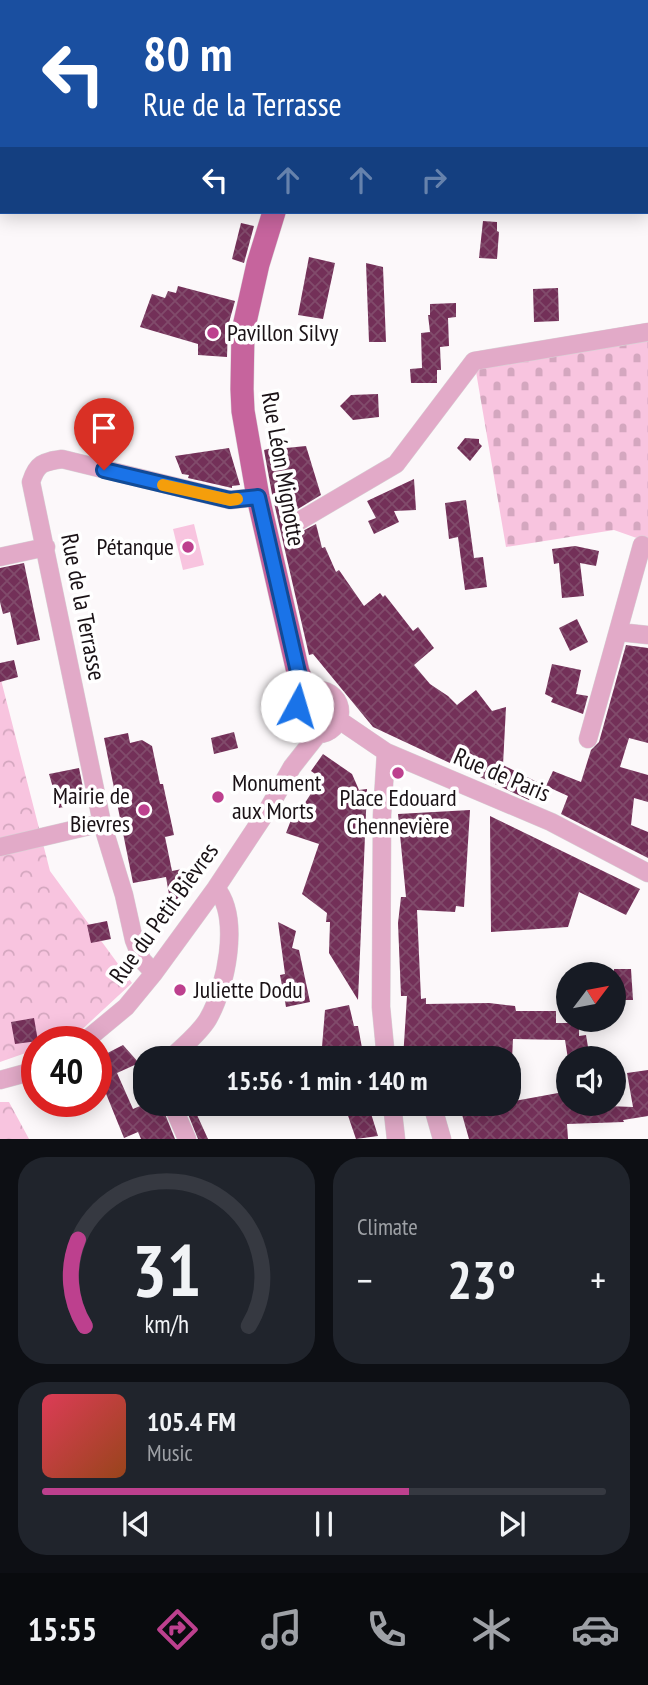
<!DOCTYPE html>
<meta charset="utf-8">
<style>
body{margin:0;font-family:"PT Sans Narrow",sans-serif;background:#20242c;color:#f1f3f6;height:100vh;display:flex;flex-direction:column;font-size:26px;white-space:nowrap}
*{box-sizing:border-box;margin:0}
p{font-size:23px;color:#9ea1a6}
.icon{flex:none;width:38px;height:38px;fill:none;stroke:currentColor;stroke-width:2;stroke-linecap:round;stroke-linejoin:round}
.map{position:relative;height:1139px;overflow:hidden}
.panel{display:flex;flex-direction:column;gap:18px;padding:18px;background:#0d0f14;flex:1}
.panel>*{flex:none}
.top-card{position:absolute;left:0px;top:0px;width:649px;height:214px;box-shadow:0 4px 18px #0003;background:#1a4fa0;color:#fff;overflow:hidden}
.needle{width:46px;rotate:58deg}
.tools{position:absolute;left:556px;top:962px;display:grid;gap:14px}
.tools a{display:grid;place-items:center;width:70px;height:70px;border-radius:50%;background:#171b24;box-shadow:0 4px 18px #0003;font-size:35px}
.speed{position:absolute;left:21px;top:1026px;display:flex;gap:14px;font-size:35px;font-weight:700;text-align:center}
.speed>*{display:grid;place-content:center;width:91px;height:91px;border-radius:50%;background:#171b24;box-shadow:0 4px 18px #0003;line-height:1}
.speed .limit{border:10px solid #d22;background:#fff;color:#111}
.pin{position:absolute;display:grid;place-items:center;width:60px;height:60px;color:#fff;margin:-72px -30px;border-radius:50% 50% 50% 0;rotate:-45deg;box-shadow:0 0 7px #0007}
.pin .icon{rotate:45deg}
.me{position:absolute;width:77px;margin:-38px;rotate:6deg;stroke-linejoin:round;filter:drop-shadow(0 0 5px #0008)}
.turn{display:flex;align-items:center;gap:24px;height:147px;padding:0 28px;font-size:32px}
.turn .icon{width:91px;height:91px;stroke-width:2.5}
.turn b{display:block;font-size:49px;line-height:60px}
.lanes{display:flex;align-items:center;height:66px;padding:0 28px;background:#0003;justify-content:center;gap:35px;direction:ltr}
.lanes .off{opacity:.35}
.big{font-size:52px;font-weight:800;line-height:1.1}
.panel .tile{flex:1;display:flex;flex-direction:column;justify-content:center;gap:10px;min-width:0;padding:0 24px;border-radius:28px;background:#20242c}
.panel .dial{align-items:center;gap:0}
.dial svg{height:182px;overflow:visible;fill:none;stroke:#363941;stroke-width:7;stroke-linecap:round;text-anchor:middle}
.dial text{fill:#f1f3f6;stroke:none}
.song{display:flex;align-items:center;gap:21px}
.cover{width:84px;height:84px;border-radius:10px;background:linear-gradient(135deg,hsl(350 70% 55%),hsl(20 70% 35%))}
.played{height:7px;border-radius:4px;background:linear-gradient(90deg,#bd408e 65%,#363941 65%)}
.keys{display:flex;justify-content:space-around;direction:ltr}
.heat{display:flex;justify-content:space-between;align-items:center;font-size:38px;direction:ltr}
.panel .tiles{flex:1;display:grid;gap:18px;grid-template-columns:1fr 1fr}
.tile:last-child{grid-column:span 2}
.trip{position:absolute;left:133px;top:1046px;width:388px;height:70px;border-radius:28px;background:#171b24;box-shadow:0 4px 18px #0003;font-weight:800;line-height:70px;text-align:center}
.tab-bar{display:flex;height:112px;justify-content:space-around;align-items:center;background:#090b0e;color:#9ea1a6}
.tab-bar .icon{width:49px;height:49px}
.tab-bar .active{color:#bd408e}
.tab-bar b{font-size:32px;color:#f1f3f6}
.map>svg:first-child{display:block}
.forest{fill:url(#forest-crowns)}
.cemetery{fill:url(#cemetery-stones)}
.green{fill:#f8c4df}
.building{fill:url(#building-cross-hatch)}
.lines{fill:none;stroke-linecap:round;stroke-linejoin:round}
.minor-casing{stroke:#d8d3d6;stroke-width:19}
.major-casing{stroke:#d8d3d6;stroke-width:24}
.minor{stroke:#e2aac8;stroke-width:18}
.major{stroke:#c6649d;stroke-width:23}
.route-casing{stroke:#114b97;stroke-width:18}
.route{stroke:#1a73e8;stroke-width:12}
.slow{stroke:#f59e0b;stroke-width:12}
.poi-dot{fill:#bd408e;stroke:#fff;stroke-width:2.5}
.labels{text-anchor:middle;stroke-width:7;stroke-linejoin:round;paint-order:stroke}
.poi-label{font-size:24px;fill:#1a1216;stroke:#fff;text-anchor:start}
.street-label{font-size:24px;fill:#1a1216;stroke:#fff}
</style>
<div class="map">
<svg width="648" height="1139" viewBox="0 0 648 1139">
<defs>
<pattern id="forest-crowns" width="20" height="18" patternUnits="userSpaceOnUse" patternTransform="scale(1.75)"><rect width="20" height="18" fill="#f8c4df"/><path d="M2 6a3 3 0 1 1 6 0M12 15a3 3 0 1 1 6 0" fill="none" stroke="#d4a7bf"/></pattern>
<pattern id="cemetery-stones" width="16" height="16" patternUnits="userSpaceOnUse" patternTransform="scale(1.75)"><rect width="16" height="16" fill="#f8c4df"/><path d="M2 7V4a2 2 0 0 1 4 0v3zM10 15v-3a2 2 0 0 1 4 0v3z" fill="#d4a7bf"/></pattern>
<pattern id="building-cross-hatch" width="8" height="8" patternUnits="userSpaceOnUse" patternTransform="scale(1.75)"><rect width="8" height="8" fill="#733058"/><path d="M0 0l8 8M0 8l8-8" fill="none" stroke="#814b6b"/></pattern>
</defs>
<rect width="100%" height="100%" fill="#fcf8fa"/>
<!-- forest -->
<path class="forest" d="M 0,676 L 50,871 L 132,983 L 76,1035 L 58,1041 L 37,1041 L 37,1049 L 0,1062 Z
M 0,1102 L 9,1102 L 29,1139 L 0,1139 Z"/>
<!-- cemetery -->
<path class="cemetery" d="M 648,337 L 648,542 L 614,530 L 506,547 L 475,366 Z"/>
<!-- green -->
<path class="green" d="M 0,0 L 282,0 L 2,2 L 2,29 Z
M 194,524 L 204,565 L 183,570 L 173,529 Z"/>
<!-- building -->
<path class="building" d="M 483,221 L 497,222 L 497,231 L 499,232 L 497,259 L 479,258 Z
M 241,223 L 254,226 L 244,263 L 232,259 Z
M 309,257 L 335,263 L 323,319 L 298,315 Z
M 366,263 L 383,267 L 386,342 L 369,342 Z
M 178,286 L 235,301 L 228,326 L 227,357 L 198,355 L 198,344 L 140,327 L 152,294 L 165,298 L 168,291 L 176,293 Z
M 558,288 L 559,321 L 534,322 L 533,289 Z
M 456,303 L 456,317 L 448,318 L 449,346 L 440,347 L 441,370 L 437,370 L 437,383 L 411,383 L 410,369 L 422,368 L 421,333 L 430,332 L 428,315 L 430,315 L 430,304 Z
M 378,394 L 379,417 L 353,420 L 340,406 L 351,395 Z
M 465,438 L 479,439 L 479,443 L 482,446 L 470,461 L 457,448 Z
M 306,446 L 321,495 L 288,515 L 283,523 L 285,530 L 295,535 L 316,524 L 322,548 L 325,547 L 336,572 L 339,570 L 364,606 L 380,593 L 383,597 L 385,595 L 413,631 L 418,627 L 434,648 L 414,665 L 430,684 L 448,696 L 457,705 L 476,690 L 492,711 L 506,707 L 503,765 L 537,782 L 529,800 L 373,727 L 313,654 L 309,655 L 272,494 L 264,450 L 275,447 L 276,449 Z
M 229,448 L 240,485 L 232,486 L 232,488 L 188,478 L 189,475 L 182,474 L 175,456 Z
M 414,479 L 416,510 L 394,511 L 399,522 L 374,534 L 368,521 L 376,518 L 367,501 Z
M 466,500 L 474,558 L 483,557 L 487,587 L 465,590 L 458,537 L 449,539 L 445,503 Z
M 575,546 L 599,551 L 596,566 L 580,563 L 584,596 L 562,598 L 559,563 L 554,564 L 552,549 Z
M 24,563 L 40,640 L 17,645 L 10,612 L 3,614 L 0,602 L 0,568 Z
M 577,619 L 588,642 L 570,651 L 559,628 Z
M 626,645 L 648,648 L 648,743 L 629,738 L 620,767 L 648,775 L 648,802 L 634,798 L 631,825 L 648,832 L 648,858 L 561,814 L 568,796 L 546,786 L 553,771 L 581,782 L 591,750 L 599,742 Z
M 14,660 L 18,677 L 0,682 L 0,663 Z
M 552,664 L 581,670 L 576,694 L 588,696 L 583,714 L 551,702 L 553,698 L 545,694 Z
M 234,732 L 238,748 L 214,754 L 211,738 Z
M 128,733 L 130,743 L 142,740 L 152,746 L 160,784 L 163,784 L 174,835 L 165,837 L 172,871 L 182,869 L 186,889 L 171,906 L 166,877 L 133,883 L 104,738 Z
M 323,754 L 352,774 L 359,790 L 367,789 L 358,1000 L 329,953 L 330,922 L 326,922 L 327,913 L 302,894 L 319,844 L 286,833 L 296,807 L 301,809 L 321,778 L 311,771 Z
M 79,768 L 86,802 L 59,808 L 49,774 Z
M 470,810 L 464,907 L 456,906 L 455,912 L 417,910 L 421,999 L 426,998 L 426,1004 L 489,1003 L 515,1006 L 516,1011 L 556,1011 L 556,1023 L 579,1023 L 579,1036 L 586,1035 L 590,1059 L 568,1059 L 565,1040 L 513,1039 L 512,1059 L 403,1059 L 407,996 L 401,996 L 398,923 L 401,897 L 406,897 L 398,814 Z
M 490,816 L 640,889 L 626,915 L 579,892 L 568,927 L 491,932 Z
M 107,921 L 111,939 L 91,943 L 87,925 Z
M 278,922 L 296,931 L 292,948 L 299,950 L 310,1002 L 286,1007 L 280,975 L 285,974 Z
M 614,969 L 631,969 L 633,1000 L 614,1000 Z
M 349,1005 L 354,1026 L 358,1026 L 364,1059 L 325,1059 L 322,1047 L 325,1010 Z
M 34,1018 L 38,1041 L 15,1044 L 11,1022 Z
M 123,1045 L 139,1063 L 117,1073 L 133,1109 L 145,1104 L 161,1104 L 175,1139 L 141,1139 L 138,1132 L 124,1138 L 96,1069 L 96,1059 Z
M 648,1070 L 648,1116 L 623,1120 L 624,1122 L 567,1124 L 568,1139 L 469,1139 L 459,1104 L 482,1104 L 484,1115 L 509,1109 L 509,1102 L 569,1091 L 569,1104 L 587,1104 L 588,1108 L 606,1106 L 633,1107 L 627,1073 Z
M 184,1104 L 192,1104 L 208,1139 L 198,1139 Z
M 344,1104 L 368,1104 L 378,1136 L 356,1139 Z"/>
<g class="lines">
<!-- minor casing -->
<g class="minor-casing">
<path id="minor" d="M 294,524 L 396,464 L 474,361 L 648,332
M 0,557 L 46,547
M 619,632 L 648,635
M296 712a22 22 0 1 1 44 0a22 22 0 1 1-44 0Z
M 339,720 L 386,752 L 551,822 L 648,873
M 588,739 L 642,545
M 386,752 L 382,815 L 381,1007 L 386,1059
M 0,847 L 102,823
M 154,973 L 142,960 L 134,940 L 124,895 L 102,823 L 31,482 C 37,463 43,462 62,459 L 230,500 L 258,497
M 85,1041 L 126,1007 L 154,973 L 216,888 L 267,811 L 292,767 L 318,734
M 170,1059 C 183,1046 199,1034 208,1019 C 226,988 241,918 216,888
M 0,1080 L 37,1070
M 172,1104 L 187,1139
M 392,1104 L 396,1139
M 432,1104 L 442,1139"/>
</g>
<!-- major casing -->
<g class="major-casing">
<path id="major" d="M 350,2 L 350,0
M 274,212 L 258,264 L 243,331 L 242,389 L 243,411 L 258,497 L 298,672 L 307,693"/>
</g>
<!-- minor -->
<use href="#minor" class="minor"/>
<!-- major -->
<use href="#major" class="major"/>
</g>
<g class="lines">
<!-- route casing -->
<g class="route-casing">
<path id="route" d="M 104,470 L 230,500 L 258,497 L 298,672 L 307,693 L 297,706"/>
</g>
<!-- route -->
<use href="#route" class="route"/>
<!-- slow -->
<path class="slow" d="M 163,485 L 230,500 L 237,499"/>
</g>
<!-- markers -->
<g class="poi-dot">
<circle cx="213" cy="333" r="7"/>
<circle cx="188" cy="547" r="7"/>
<circle cx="398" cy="773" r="7"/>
<circle cx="218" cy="797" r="7"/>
<circle cx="144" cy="810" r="7"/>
<circle cx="180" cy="990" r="7"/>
</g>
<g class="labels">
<!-- poi labels -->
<g class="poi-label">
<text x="227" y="341">Pavillon Silvy</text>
<text x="174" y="555" text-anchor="end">Pétanque</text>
<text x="232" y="791">Monument<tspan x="232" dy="28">aux Morts</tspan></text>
<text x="130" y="804" text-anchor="end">Mairie de<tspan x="130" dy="28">Bievres</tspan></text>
<text x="398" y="806" text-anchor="middle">Place Edouard<tspan x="398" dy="28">Chennevière</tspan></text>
<text x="194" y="998">Juliette Dodu</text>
</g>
<!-- street labels -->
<g class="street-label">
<text transform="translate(283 469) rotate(80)" y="8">Rue Léon Mignotte</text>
<text transform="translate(83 607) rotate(79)" y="8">Rue de la Terrasse</text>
<text transform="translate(502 775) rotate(23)" y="8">Rue de Paris</text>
<text transform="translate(164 913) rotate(-54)" y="8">Rue du Petit Bièvres</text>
</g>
</g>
</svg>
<div class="tools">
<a><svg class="needle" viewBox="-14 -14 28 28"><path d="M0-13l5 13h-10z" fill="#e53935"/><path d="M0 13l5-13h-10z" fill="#9ea1a6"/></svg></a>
<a><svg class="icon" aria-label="sound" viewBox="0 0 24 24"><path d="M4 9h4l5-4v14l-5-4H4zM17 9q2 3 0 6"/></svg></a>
</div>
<div class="speed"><div class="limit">40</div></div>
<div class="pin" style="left:104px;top:470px;background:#d93025"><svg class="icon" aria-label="arrive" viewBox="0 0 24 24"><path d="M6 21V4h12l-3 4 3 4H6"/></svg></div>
<svg class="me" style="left:297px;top:706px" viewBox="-20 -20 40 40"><circle r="19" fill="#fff"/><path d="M0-13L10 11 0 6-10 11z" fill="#1a73e8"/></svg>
<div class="trip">15:56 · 1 min · 140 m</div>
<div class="top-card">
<div class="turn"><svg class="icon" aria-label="left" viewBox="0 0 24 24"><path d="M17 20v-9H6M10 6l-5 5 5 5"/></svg><div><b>80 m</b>Rue de la Terrasse</div></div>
<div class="lanes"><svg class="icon" aria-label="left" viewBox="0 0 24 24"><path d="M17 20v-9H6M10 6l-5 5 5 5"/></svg><svg class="icon off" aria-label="ahead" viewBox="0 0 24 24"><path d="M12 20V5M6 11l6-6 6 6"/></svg><svg class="icon off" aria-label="ahead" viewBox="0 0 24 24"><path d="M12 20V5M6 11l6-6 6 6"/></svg><svg class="icon off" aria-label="right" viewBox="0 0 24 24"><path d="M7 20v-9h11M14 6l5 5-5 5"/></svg></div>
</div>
</div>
<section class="panel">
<div class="tiles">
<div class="tile dial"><svg viewBox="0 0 100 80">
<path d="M14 69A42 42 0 1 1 86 69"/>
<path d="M14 69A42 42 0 0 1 11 31" stroke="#bd408e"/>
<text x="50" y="56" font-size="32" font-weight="700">31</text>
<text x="50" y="72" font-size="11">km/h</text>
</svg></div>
<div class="tile"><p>Climate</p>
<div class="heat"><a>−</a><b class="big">23°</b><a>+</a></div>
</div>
<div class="tile">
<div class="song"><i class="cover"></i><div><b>105.4 FM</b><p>Music</p></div></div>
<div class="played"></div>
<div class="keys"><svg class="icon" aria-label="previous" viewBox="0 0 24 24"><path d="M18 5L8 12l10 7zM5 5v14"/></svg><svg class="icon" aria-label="pause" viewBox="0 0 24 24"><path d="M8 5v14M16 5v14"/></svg><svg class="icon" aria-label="next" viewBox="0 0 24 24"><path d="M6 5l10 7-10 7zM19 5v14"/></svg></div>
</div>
</div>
</section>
<nav class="tab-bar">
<b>15:55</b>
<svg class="icon active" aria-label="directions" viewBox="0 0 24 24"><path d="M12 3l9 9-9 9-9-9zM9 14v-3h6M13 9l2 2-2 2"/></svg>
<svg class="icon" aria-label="music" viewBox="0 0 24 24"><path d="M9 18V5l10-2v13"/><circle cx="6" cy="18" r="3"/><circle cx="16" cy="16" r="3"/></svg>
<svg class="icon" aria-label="phone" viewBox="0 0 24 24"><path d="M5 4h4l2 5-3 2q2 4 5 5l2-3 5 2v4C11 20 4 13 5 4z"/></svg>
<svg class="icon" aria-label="climate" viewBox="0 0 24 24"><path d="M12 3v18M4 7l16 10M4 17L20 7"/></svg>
<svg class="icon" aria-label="car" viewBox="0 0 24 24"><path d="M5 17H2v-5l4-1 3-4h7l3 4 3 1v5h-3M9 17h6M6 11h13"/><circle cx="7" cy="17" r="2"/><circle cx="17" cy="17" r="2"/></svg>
</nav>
